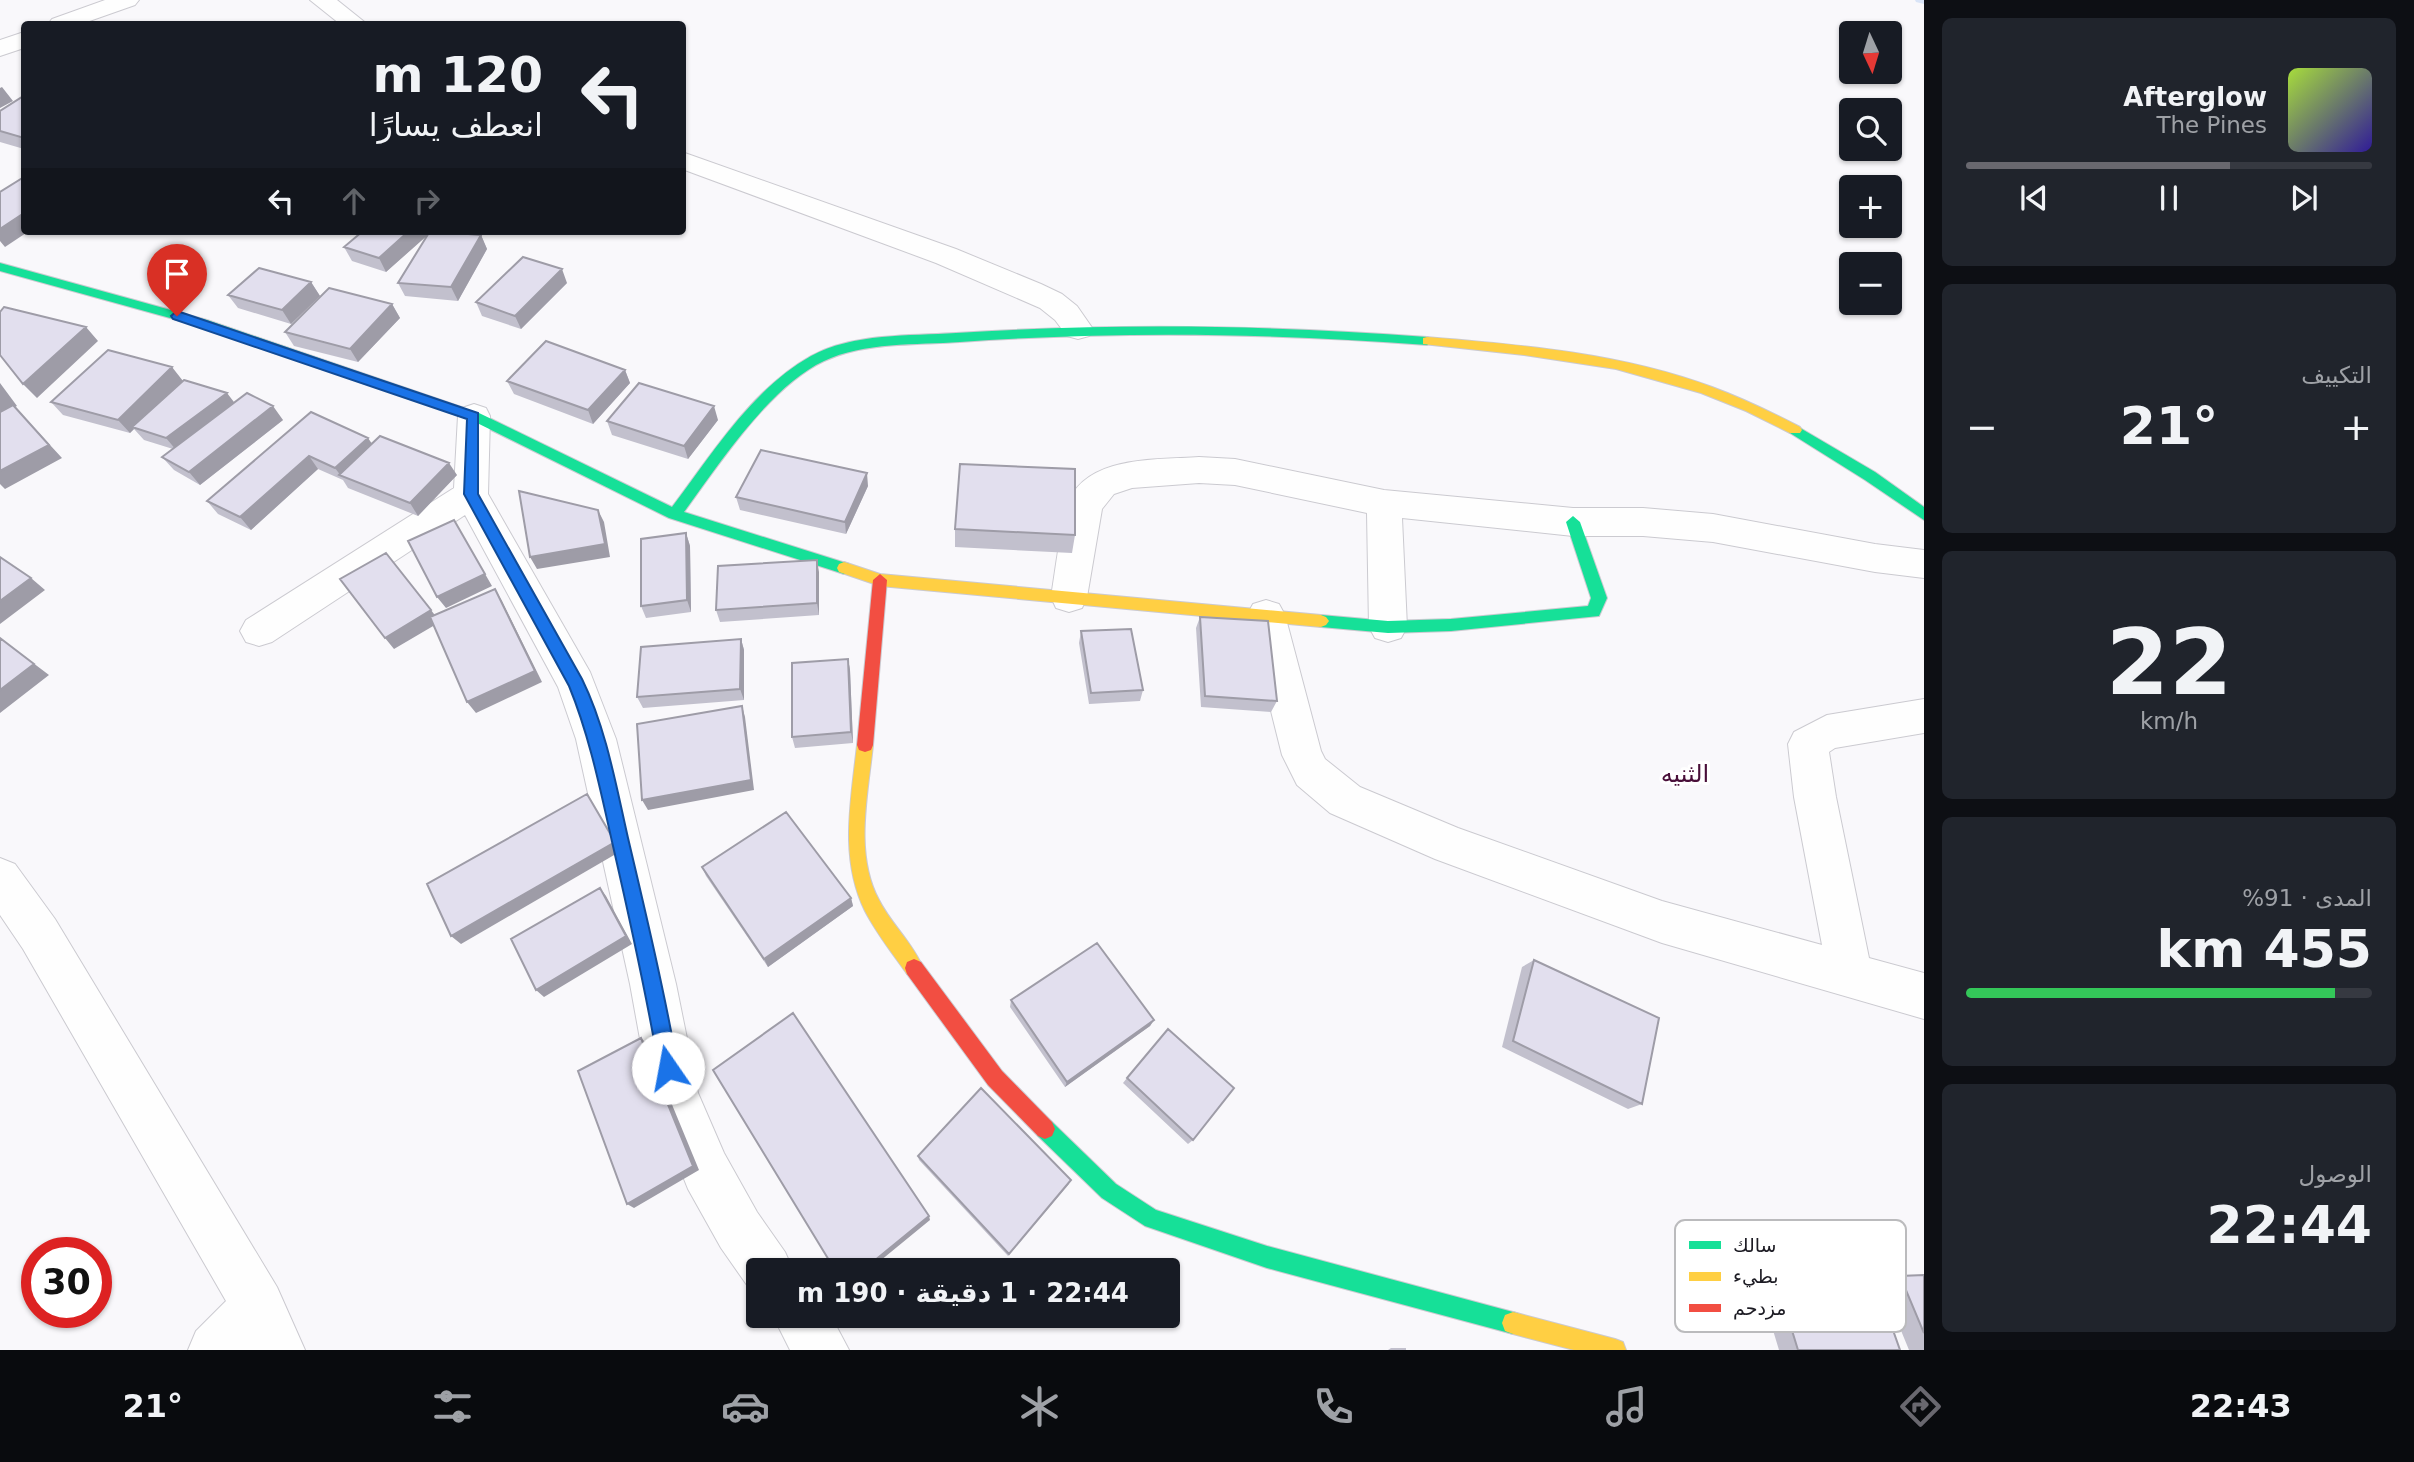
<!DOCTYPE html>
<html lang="ar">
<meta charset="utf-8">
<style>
body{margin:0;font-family:"DejaVu Sans","Noto Naskh Arabic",sans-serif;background:#20242c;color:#f1f3f6;direction:rtl;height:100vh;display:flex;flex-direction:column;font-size:26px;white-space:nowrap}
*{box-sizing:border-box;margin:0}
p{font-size:23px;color:#9ea1a6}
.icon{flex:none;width:38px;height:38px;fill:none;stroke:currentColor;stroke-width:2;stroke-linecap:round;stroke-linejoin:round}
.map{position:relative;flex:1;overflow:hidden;direction:ltr}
.sheet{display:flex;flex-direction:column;gap:18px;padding:18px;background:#0d0f14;width:490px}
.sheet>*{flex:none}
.hud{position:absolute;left:21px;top:21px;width:665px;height:214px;border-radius:7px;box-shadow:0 2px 5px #0004;direction:rtl;background:#171b24;color:#f1f3f6;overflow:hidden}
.needle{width:46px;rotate:176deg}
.buttons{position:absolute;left:1839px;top:21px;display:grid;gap:14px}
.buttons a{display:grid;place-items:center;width:63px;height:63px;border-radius:7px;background:#171b24;box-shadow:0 2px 5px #0004;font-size:35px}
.speed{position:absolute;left:21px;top:1237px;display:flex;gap:14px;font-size:35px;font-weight:700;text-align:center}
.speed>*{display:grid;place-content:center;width:91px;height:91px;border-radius:50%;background:#171b24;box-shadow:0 2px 5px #0004;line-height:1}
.speed .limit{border:10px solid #d22;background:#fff;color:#111}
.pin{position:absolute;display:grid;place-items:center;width:60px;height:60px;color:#fff;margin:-72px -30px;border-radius:50% 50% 50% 0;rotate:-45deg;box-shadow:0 0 7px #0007}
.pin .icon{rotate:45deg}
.me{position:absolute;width:77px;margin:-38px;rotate:348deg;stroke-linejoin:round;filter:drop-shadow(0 0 5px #0008)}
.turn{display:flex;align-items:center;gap:24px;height:147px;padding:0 28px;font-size:32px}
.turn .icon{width:91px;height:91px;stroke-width:2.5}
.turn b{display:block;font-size:49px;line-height:60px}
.lanes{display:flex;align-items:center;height:66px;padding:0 28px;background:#0003;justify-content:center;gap:35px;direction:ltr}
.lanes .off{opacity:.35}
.big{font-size:52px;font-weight:700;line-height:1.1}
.sheet .tile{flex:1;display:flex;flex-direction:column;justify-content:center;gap:10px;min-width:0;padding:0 24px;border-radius:10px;background:#20242c}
.sheet .dial{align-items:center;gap:0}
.dial b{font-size:91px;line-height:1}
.song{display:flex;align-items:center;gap:21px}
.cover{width:84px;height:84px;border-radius:10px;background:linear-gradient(135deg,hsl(80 70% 55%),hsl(250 70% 35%))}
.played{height:7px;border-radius:4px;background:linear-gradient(90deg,#69686f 65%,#363941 65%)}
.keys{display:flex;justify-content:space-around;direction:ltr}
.heat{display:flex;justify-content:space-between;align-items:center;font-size:38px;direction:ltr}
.charge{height:10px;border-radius:5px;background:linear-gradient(90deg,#34c759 91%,#363941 0)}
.trip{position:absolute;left:746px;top:1258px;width:434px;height:70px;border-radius:7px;background:#171b24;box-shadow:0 2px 5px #0004;font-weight:700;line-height:70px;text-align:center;direction:rtl}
.dock{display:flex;height:112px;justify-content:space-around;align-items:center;background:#090b0e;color:#9ea1a6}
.dock .icon{width:49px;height:49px}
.dock .active{color:#69686f}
.dock b{font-size:32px;color:#f1f3f6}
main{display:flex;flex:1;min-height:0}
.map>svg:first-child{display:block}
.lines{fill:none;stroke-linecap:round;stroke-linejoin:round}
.stream{fill:#d9e4f7;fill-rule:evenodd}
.street-casing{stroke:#cbcad0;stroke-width:2}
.fast-casing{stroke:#cbcad0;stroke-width:2}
.slow-casing{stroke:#cbcad0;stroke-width:2}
.jam-casing{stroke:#cbcad0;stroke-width:2}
.street{fill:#fefefe;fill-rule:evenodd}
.fast{fill:#16e098;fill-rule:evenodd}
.slow{fill:#ffcf43;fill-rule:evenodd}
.jam{fill:#f24e42;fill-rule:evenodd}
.wall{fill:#c2c0cd}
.shaded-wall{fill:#9e9ca7}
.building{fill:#e2dfee;stroke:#9e9ca7;stroke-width:2}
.route{fill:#1a73e8;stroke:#114b97;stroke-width:2}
.labels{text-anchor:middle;stroke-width:6;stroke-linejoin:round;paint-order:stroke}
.quarter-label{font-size:24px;fill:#490f39;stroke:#fff}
.key{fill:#fff;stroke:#bbbbbd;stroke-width:2}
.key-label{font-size:19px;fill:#1c1b23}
</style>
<main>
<section class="sheet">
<div class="tile">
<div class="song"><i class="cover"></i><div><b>Afterglow</b><p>The Pines</p></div></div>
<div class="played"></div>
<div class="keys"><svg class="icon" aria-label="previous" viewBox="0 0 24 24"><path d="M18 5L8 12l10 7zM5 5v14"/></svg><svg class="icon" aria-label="pause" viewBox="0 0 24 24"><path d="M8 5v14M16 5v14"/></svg><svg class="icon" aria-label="next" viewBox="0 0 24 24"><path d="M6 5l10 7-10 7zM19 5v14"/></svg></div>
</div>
<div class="tile"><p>التكييف</p>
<div class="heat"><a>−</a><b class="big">21°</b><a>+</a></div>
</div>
<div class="tile dial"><b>22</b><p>km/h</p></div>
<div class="tile"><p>المدى · 91%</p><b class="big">455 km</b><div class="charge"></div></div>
<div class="tile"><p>الوصول</p><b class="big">22:44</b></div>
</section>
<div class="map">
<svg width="1924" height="1350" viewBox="0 0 1924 1350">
<rect width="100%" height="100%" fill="#f9f8fb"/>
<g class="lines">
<!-- stream -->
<path class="stream" d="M 1915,0 L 1924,0 L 1924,4 L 1916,2 Z"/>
<!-- street casing -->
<g class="street-casing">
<path id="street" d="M 105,0 L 139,0 L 135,5 L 81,24 L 48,24 L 52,19 Z
M 310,0 L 337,0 L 367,24 L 340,24 Z
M 24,32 L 24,48 L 0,56 L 0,40 Z
M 682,152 L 956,249 L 1041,284 L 1062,294 L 1077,306 L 1093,329 L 1089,336 L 1078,339 L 1067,336 L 1055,320 L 1040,308 L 936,263 L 682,169 Z
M 474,404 L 486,408 L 490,416 L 488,494 L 590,672 L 616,739 L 676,984 L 698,1093 L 724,1153 L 757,1212 L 785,1252 L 793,1270 L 758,1270 L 758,1292 L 749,1288 L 721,1248 L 688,1189 L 650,1094 L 630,984 L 576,739 L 558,687 L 465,515 L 272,642 L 259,646 L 246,642 L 240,631 L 246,620 L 454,488 L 458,416 L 462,408 Z
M 1199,457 L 1235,459 L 1384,490 L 1573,508 L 1643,508 L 1713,514 L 1875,544 L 1924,550 L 1924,578 L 1875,572 L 1713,542 L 1643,536 L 1573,536 L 1402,518 L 1407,627 L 1401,638 L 1388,642 L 1375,638 L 1369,627 L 1367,513 L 1235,485 L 1199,483 L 1132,488 L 1114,494 L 1102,509 L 1087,597 L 1082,608 L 1069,612 L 1056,608 L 1051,597 C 1056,567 1059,536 1067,507 C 1082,455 1157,460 1199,457 Z
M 1266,600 L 1279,604 L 1285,615 L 1321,751 L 1325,759 L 1360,787 L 1458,828 L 1662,901 L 1822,945 L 1794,797 L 1788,744 L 1794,732 L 1827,715 L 1924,699 L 1924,733 L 1835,748 L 1829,752 L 1836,797 L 1869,958 L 1924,973 L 1924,1019 L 1662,943 L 1435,859 L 1330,813 L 1297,785 L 1282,755 L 1247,615 L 1253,604 Z
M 0,858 L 15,864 L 55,919 L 277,1287 L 305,1350 L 188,1350 L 196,1331 L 226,1301 L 23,949 L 0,915 Z
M 773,1316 L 831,1316 L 849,1350 L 790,1350 Z"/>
</g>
<!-- fast casing -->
<g class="fast-casing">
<path id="fast" d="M 0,263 L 207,320 L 479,413 L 672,507 C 712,454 752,389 811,356 C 853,333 910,336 956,333 C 1114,323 1270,325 1427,337 L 1433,341 L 1427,345 C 1271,333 1116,331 960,342 C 916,345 864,342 824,361 C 770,386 719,464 684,512 L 849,564 L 851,568 L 849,572 L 844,574 L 669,518 L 469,419 L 199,326 L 0,271 Z
M 1795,425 L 1875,472 L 1924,507 L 1924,520 L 1865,480 L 1790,433 L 1788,430 Z
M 1573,516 L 1580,522 L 1607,598 L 1599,616 L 1451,631 L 1388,633 L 1321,627 L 1316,625 L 1313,621 L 1316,617 L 1321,615 L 1388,621 L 1451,619 L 1588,606 L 1591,598 L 1566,522 Z
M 1045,1119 L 1052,1122 L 1116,1184 L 1156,1210 L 1267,1246 L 1513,1312 L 1521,1315 L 1524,1323 L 1521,1331 L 1513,1334 L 1267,1268 L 1145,1226 L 1102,1198 L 1038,1136 L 1035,1129 L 1038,1122 Z"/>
</g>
<!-- slow casing -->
<g class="slow-casing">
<path id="slow" d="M 1427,337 C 1523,345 1621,353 1712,387 C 1742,398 1771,412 1800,427 L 1802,430 L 1800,433 L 1790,433 L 1746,411 L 1701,393 L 1616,369 L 1524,355 L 1423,344 L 1423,338 Z
M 844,562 L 880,574 L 1321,615 L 1326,617 L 1329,621 L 1326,625 L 1321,627 L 880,586 L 839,572 L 837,568 L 839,564 Z
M 865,738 L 871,740 L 873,745 C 868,794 854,854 879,900 C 891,924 913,943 923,968 L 921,974 L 914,977 L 907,974 C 893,954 877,934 865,911 C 839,858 851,801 857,745 L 859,740 Z
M 1513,1312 L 1615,1339 L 1623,1342 L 1626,1350 L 1574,1350 L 1513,1334 L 1505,1331 L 1502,1323 L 1505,1315 Z"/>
</g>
<!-- jam casing -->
<g class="jam-casing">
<path id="jam" d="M 880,574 L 887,580 L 873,745 L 871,750 L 865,752 L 859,750 L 857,745 L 873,580 Z
M 914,959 L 921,962 L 1002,1071 L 1052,1122 L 1055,1129 L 1052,1136 L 1045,1139 L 1038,1136 L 988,1085 L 907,974 L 905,968 L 907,962 Z"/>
</g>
<!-- street -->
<use href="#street" class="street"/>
<!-- fast -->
<use href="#fast" class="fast"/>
<!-- slow -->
<use href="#slow" class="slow"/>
<!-- jam -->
<use href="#jam" class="jam"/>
</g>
<!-- wall -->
<path class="wall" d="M 24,98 L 24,149 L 0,142 L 0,111 Z
M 427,231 L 428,233 L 481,235 L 487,249 L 458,301 L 405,296 L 398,283 L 428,234 L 386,272 L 352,261 L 344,247 Z
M 311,282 L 320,296 L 291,324 L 238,308 L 228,295 Z
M 567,283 L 521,329 L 482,316 L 476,302 Z
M 392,304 L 400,318 L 358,362 L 294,346 L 285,332 Z
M 625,370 L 630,383 L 593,424 L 514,394 L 507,381 Z
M 51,402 L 234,403 L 283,420 L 200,485 L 174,470 L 162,457 L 173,449 L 144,440 L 134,429 L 130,433 L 63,415 Z
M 311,412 L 372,443 L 457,475 L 418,516 L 348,488 L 343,480 L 318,469 L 251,530 L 218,514 L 207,501 Z
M 718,420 L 688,459 L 612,435 L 607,421 Z
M 868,486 L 846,534 L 740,510 L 736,497 Z
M 955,529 L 1075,535 L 1072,553 L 955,547 Z
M 686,533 L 690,546 L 691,612 L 646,618 L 641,606 Z
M 819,572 L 819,615 L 720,622 L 716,610 Z
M 1200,617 L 1277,701 L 1271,712 L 1201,707 L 1196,628 Z
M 1081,631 L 1143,690 L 1140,701 L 1089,704 L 1079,643 Z
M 741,639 L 744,650 L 744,700 L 643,708 L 637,697 Z
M 848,659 L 850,670 L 853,743 L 795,748 L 792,737 Z
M 702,867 L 851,898 L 853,906 L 768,967 L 706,876 Z
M 1534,960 L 1642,1104 L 1628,1109 L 1502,1047 L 1522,967 Z
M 1011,1000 L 1154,1020 L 1150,1026 L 1065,1087 L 1010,1007 Z
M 1127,1078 L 1193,1140 L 1188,1144 L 1123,1083 Z
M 918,1156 L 1069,1184 L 1008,1256 L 919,1160 Z
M 1766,1246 L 1900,1350 L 1779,1350 L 1748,1248 Z
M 1924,1275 L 1924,1350 L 1909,1350 L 1879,1277 Z
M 1391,1348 L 1406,1348 L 1406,1350 L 1388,1350 Z"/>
<!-- shaded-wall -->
<path class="shaded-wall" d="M 2,87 L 13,101 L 0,108 L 0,88 Z
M 24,213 L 24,231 L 29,231 L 5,247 L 0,241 L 0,229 Z
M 409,231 L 427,231 L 429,234 L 386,272 L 379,258 Z
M 481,235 L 487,249 L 458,301 L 451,287 Z
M 562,269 L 567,283 L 521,329 L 515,316 Z
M 311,282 L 320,296 L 291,324 L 282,310 Z
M 392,304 L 400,318 L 358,362 L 350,349 Z
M 86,327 L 98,341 L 37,398 L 23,384 Z
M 172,367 L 183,381 L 132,427 L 134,429 L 130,433 L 118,420 Z
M 625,370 L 630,383 L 593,424 L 588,410 Z
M 0,383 L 17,406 L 15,407 L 62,458 L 5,489 L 0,484 Z
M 227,393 L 237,406 L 177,451 L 166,438 Z
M 273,406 L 283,420 L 200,485 L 189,472 Z
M 714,406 L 718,420 L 688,459 L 684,446 Z
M 368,438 L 377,451 L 341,476 L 335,468 Z
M 309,456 L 318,469 L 251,530 L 240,517 Z
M 449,463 L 457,475 L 418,516 L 410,503 Z
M 867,473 L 868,486 L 846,534 L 845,522 Z
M 598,510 L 604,522 L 610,557 L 537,569 L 530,557 Z
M 454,520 L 492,586 L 446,608 L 437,597 Z
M 686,533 L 690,546 L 691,612 L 687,600 Z
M 817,560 L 819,572 L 819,615 L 817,603 Z
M 31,578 L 45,590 L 0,624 L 0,601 Z
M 495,589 L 502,601 L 542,682 L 476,713 L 467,702 Z
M 431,610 L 440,622 L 394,649 L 385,638 Z
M 0,638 L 49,675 L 0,713 Z
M 741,639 L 744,650 L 744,700 L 740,689 Z
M 848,659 L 850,670 L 853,743 L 851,732 Z
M 742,706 L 745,717 L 754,790 L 648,810 L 642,800 Z
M 587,794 L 621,851 L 461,944 L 451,936 Z
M 600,888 L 606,896 L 632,944 L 544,997 L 536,990 Z
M 851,898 L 853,906 L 768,967 L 764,959 Z
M 1154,1020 L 1150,1026 L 1065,1087 L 1067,1082 Z
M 641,1038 L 647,1044 L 699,1170 L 634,1208 L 627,1204 Z
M 929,1216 L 930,1220 L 869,1270 L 863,1270 Z"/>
<!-- building -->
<path class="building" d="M 22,97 L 24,98 L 24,138 L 0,131 L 0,111 Z
M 24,177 L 24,213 L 0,229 L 0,192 Z
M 363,231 L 409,231 L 379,258 L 344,247 Z
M 430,231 L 481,235 L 451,287 L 398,283 Z
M 523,257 L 562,269 L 515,316 L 476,302 Z
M 259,268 L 311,282 L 282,310 L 228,295 Z
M 329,288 L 392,304 L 350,349 L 285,332 Z
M 4,307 L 86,327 L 23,384 L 0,355 L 0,312 Z
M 546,341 L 625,370 L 588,410 L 507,381 Z
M 108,350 L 172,367 L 118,420 L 51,402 Z
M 184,380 L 227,393 L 166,438 L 132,427 Z
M 639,383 L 714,406 L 684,446 L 607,421 Z
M 247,393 L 273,406 L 189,472 L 162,457 Z
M 13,405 L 49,445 L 0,471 L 0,412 Z
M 311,412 L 368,438 L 335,468 L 309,456 L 240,517 L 207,501 Z
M 380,436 L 449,463 L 410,503 L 339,475 Z
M 761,450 L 867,473 L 845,522 L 736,497 Z
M 960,464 L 1075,469 L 1075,535 L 955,529 Z
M 519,491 L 598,510 L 605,544 L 530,557 Z
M 454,520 L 485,574 L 437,597 L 408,541 Z
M 686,533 L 687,600 L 641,606 L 641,539 Z
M 386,553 L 431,610 L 385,638 L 340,579 Z
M 0,557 L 31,578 L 0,601 Z
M 817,560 L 817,603 L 716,610 L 718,566 Z
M 495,589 L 535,671 L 467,702 L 430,617 Z
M 1200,617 L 1268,621 L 1277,701 L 1205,696 Z
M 1131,629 L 1143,690 L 1091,693 L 1081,631 Z
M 0,638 L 34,664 L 0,690 Z
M 741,639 L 740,689 L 637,697 L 641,647 Z
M 848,659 L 851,732 L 792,737 L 792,663 Z
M 742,706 L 751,780 L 642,800 L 637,724 Z
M 587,794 L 615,842 L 451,936 L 427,884 Z
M 786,812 L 851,898 L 764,959 L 702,867 Z
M 600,888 L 626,936 L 536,990 L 511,939 Z
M 1097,943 L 1154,1020 L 1067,1082 L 1011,1000 Z
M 1534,960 L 1659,1018 L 1642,1104 L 1513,1041 Z
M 793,1013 L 929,1216 L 863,1270 L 835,1270 L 713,1070 Z
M 1168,1029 L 1234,1088 L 1193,1140 L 1127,1078 Z
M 641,1038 L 693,1166 L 627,1204 L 578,1071 Z
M 981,1088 L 1071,1180 L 1009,1254 L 918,1156 Z
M 1766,1246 L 1865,1251 L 1900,1350 L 1798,1350 Z
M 1924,1275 L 1924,1333 L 1900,1276 Z"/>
<!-- route -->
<path class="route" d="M 177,311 L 478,413 L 478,494 L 582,679 C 606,728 616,785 628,838 C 646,914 664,990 678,1068 L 675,1075 L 668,1077 L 661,1075 L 659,1068 C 646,993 630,920 613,846 C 601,793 590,737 569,686 L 464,494 L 467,419 L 173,319 L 171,316 Z"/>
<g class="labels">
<!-- quarter labels -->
<g class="quarter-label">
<text x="1685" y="782">الثنيه</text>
</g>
</g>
<!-- legend -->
<rect x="1675" y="1220" width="231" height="112" rx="10" class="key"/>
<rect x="1689" y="1241" width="32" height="8" fill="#16e098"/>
<rect x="1689" y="1272" width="32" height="9" fill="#ffcf43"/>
<rect x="1689" y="1304" width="32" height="8" fill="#f24e42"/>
<g class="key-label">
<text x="1733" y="1252">سالك</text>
<text x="1733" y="1283">بطيء</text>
<text x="1733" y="1315">مزدحم</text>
</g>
</svg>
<div class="buttons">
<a><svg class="needle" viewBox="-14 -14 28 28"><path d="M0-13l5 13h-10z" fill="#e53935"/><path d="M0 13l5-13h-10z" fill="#9ea1a6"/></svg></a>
<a><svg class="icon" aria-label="search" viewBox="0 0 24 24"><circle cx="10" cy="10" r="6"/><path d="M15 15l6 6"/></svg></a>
<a>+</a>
<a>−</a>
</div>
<div class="speed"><div class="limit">30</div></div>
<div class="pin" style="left:177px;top:316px;background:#d93025"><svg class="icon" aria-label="arrive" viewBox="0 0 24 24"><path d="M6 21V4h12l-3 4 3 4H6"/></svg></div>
<svg class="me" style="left:668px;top:1068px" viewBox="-20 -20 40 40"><circle r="19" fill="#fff"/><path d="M0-13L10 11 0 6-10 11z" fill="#1a73e8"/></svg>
<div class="trip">22:44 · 1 دقيقة · 190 m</div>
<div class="hud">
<div class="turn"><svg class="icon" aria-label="left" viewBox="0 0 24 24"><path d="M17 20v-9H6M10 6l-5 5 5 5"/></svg><div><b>120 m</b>انعطف يسارًا</div></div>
<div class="lanes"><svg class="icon" aria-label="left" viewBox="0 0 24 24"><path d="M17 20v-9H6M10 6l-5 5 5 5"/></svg><svg class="icon off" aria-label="ahead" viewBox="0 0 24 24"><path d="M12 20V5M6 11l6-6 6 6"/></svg><svg class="icon off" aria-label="right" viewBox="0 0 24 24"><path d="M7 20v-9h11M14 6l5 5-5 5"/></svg></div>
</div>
</div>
</main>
<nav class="dock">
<b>22:43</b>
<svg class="icon active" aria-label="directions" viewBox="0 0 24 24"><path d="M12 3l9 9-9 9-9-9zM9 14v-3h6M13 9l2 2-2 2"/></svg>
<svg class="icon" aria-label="music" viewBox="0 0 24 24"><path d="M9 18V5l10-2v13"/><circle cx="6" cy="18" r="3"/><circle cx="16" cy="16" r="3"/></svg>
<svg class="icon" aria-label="phone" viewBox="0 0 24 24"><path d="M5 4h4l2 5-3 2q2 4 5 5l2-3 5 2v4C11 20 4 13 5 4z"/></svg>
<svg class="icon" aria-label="climate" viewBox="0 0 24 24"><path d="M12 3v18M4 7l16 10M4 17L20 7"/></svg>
<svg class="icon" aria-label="car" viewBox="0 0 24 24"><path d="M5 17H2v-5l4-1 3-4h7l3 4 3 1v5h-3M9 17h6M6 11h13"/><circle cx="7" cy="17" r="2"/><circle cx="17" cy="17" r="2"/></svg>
<svg class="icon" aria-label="filters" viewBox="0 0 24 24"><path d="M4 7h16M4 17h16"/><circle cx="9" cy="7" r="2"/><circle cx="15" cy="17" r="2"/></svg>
<b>21°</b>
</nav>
